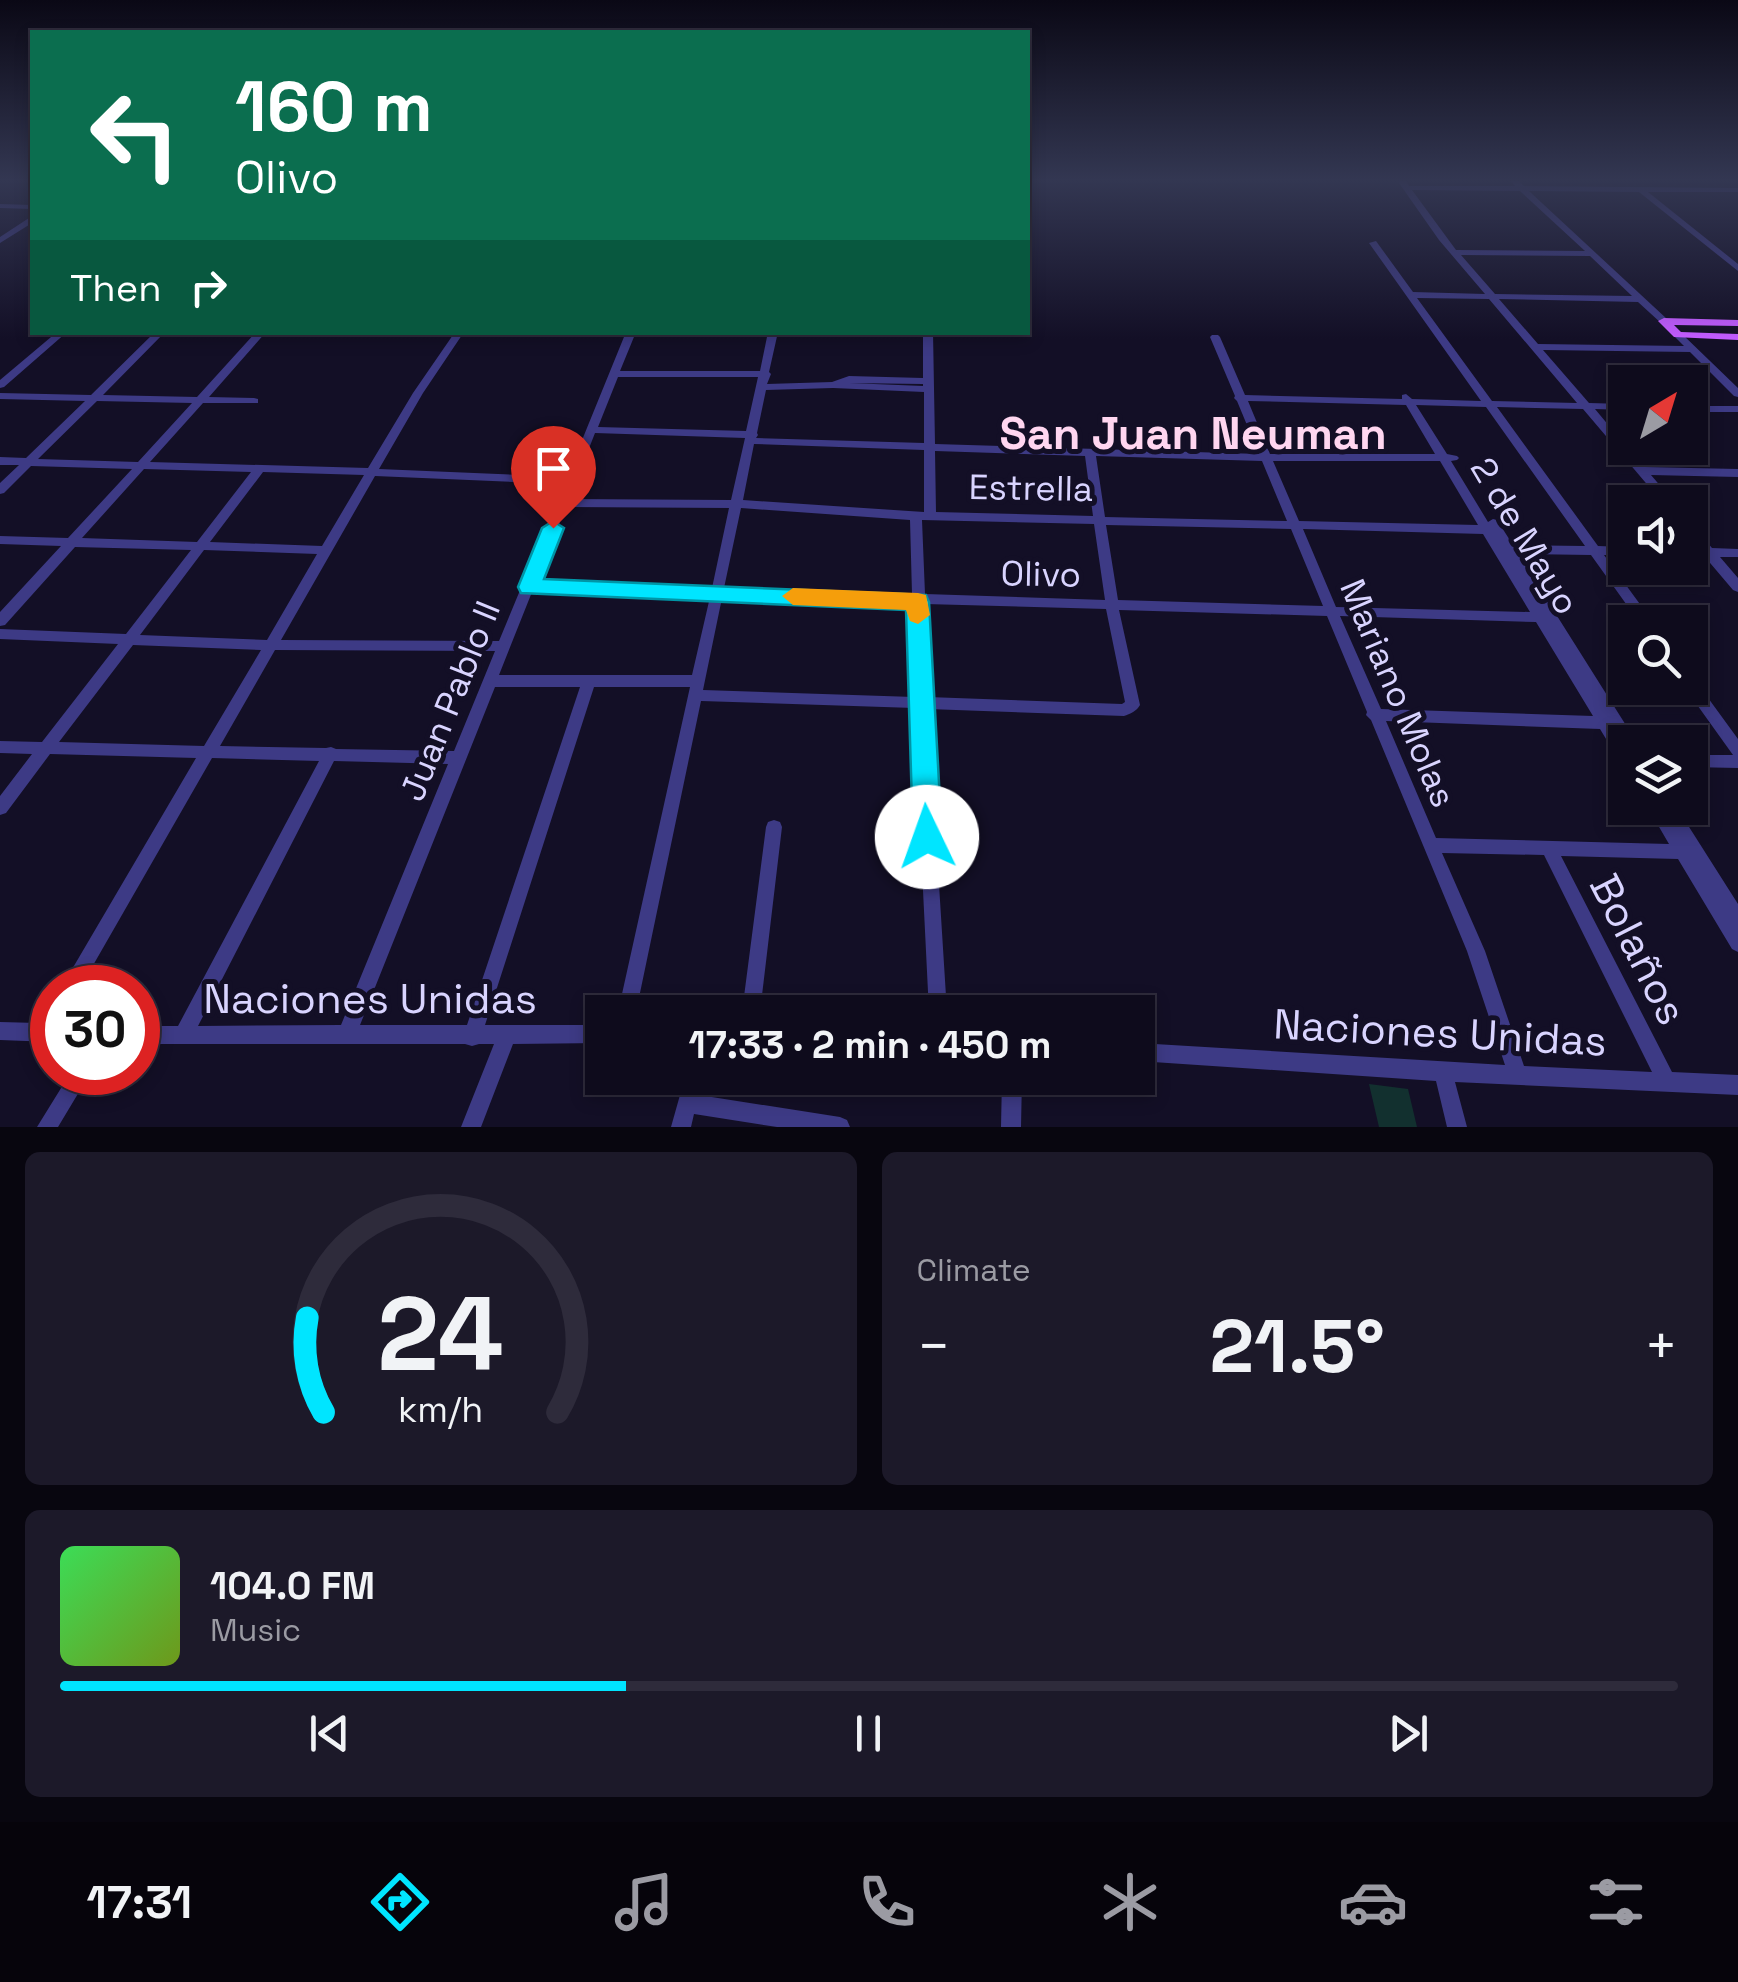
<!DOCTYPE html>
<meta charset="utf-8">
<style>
body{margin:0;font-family:"Space Grotesk",sans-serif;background:#1c1929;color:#f1f3f6;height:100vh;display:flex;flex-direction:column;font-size:38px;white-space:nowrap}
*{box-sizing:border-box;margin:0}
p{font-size:32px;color:#9b9ba3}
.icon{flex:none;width:55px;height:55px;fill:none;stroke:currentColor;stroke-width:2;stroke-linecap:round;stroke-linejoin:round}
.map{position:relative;height:1127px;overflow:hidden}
.sheet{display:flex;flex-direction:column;gap:25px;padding:25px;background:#08060f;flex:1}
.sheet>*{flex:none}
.hud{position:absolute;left:30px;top:30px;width:1000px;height:305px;border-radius:0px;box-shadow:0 5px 15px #0003,0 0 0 2px #2e2b3b;background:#0b6e4f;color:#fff;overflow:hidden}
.needle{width:65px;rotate:38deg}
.fabs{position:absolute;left:1608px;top:365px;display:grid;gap:20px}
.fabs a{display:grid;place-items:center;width:100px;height:100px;border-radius:0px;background:#0e0b1c;box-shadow:0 5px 15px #0003,0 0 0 2px #2e2b3b;font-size:50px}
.speed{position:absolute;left:30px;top:965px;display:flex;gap:20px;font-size:50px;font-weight:700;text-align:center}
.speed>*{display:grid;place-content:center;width:130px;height:130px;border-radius:50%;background:#0e0b1c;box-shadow:0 5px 15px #0003,0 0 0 2px #2e2b3b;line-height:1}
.speed .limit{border:15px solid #d22;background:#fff;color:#111}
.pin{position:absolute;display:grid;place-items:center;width:85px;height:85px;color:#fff;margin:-102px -42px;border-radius:50% 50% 50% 0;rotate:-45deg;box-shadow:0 0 10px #0007}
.pin .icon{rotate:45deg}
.me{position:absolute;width:110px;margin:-55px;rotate:357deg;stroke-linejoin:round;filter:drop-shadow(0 0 8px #0008)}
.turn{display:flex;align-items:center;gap:35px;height:210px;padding:0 40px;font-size:45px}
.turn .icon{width:130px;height:130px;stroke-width:2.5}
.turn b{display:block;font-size:70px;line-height:85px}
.then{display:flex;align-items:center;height:95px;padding:0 40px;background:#0003;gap:20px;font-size:38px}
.big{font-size:75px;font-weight:600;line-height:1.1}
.sheet .widget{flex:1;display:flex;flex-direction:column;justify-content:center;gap:15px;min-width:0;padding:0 35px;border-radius:15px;background:#1c1929}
.sheet .dial{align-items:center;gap:0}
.dial svg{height:260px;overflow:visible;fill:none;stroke:#2e2b3b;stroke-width:7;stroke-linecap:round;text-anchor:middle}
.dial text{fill:#f1f3f6;stroke:none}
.song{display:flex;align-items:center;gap:30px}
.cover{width:120px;height:120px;border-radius:15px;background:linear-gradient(135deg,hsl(130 70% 55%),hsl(80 70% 35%))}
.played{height:10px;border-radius:5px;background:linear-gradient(90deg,#00e5ff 35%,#2e2b3b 35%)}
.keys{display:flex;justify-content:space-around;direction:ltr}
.heat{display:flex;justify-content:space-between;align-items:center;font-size:55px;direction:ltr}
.sheet .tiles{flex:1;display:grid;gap:25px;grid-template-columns:1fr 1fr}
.widget:last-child{grid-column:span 2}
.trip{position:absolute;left:585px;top:995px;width:570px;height:100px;border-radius:0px;background:#0e0b1c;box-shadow:0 5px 15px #0003,0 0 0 2px #2e2b3b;font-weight:600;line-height:100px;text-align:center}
.dock{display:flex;height:160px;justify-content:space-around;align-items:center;background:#06040b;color:#9b9ba3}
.dock .icon{width:70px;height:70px}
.dock .on{color:#00e5ff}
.dock b{font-size:45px;color:#f1f3f6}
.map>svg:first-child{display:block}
.green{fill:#12302f}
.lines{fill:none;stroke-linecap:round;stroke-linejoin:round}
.minor{fill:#3d3a85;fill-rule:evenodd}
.major{fill:#c25bff;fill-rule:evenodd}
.route{fill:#00e5ff;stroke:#0095a6;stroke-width:2.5}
.slow{fill:#f59e0b}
.labels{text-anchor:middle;stroke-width:10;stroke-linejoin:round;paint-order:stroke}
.street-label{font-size:35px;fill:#d9d4ff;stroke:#130f26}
.near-street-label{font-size:42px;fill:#d9d4ff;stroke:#130f26}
.district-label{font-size:45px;font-weight:bold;fill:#ffd6f0;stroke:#130f26}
</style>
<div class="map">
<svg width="1738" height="1127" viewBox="0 0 1738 1127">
<rect width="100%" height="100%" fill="#130f26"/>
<!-- green -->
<path class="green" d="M 1369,1084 L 1408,1089 L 1417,1127 L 1379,1127 Z"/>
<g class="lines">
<!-- minor -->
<path class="minor" d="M 1400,181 L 1406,181 L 1409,186 L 1515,186 L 1511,181 L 1519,181 L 1524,186 L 1738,188 L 1738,192 L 1648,192 L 1738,264 L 1738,271 L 1639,192 L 1529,191 L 1667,319 L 1667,323 L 1661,323 L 1638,302 L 1499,299 L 1538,344 L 1684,346 L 1673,335 L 1678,332 L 1681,333 L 1738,388 L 1738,397 L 1734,396 L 1690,352 L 1543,350 L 1589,403 L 1625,404 L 1625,410 L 1595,409 L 1625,445 L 1625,448 L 1627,448 L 1645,467 L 1738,469 L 1738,477 L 1651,475 L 1674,502 L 1662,502 L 1583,409 L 1497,407 L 1598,546 L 1625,547 L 1625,555 L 1604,555 L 1653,622 L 1639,622 L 1591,555 L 1518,554 L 1634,738 L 1636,742 L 1625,742 L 1625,763 L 1620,762 L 1600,729 L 1386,721 L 1436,838 L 1669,844 L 1648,808 L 1677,808 L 1738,904 L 1738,952 L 1732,949 L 1678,859 L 1561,856 L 1672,1072 L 1738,1075 L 1738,1095 L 1455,1082 L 1467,1127 L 1447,1127 L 1436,1081 L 1138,1061 L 1138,1043 L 1505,1065 L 1467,951 L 1371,720 L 1366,715 L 1367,712 L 1327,616 L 1119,610 L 1140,705 C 1137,711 1130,714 1124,716 L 928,709 L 947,1012 L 929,1012 L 914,708 L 701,701 L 636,1012 L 618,1012 L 690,687 L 594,687 L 485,1025 L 602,1025 L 602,1043 L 513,1044 L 481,1127 L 461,1127 L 494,1044 L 479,1044 L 472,1046 L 465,1044 L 138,1044 L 138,1026 L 178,1026 L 319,761 L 212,758 L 80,988 L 61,988 L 196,758 L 50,754 L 6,813 L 0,815 L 0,796 L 32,754 L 0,753 L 0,741 L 42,742 L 118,644 L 0,639 L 0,629 L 126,634 L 191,550 L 75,547 L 5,625 L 0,626 L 0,612 L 61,546 L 0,544 L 0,536 L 68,538 L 132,469 L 31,466 L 4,493 L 0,494 L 0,483 L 19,465 L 0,465 L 0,457 L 26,458 L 85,401 L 0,399 L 0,393 L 91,395 L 155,332 L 165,332 L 103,395 L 197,397 L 256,332 L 266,332 L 209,397 L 254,398 L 258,399 L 258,403 L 203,403 L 150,462 L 368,468 L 413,393 L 455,332 L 464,332 L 423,393 L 379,469 L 567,477 L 626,332 L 636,332 L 620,371 L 760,371 L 768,332 L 778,332 L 769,372 L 771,374 L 767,384 L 832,382 L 849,376 L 923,378 L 923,332 L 933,332 L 935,444 L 1259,454 L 1237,401 L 1234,398 L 1235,396 L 1210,337 L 1212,335 L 1218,335 L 1220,337 L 1245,395 L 1402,399 L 1402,395 L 1406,394 L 1412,399 L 1481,401 L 1369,243 L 1376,241 L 1413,292 L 1485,294 L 1439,240 L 1399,183 ZM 1412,190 L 1520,191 L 1585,251 L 1456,250 ZM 1461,255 L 1590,256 L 1632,296 L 1495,294 ZM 1417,298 L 1489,299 L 1577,403 L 1492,401 ZM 618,377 L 758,377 L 746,431 L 598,427 ZM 849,383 L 923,384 L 923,386 ZM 833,388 L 924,392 L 924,443 L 756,438 L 758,435 L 757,433 L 766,390 ZM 97,401 L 192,403 L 138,462 L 38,459 ZM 1248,401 L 1406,405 L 1435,454 L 1270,454 ZM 1416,405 L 1486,407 L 1585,546 L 1513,545 L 1497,520 L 1493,519 L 1488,522 L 1451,461 L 1457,460 L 1459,458 L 1457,456 L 1447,454 ZM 595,433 L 745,438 L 731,500 L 569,499 L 575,484 L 579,481 L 577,479 ZM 754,444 L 924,450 L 924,512 L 743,500 ZM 935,451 L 1085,456 L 1093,516 L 936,512 ZM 1096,456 L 1262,461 L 1287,521 L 1105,517 ZM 1273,461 L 1440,461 L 1478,525 L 1299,521 ZM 144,469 L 251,472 L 197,542 L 82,538 ZM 263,472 L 364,475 L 322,546 L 210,542 ZM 375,476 L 564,484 L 499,641 L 281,640 ZM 566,507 L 729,508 L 712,588 L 536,583 ZM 741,508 L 910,520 L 912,594 L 724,588 ZM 922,520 L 1094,524 L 1105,600 L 925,594 ZM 1106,525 L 1291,529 L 1323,606 L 1118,600 ZM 1303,529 L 1483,534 L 1530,612 L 1336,607 ZM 204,550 L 317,554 L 267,640 L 140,635 ZM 532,592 L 710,597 L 692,675 L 499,675 ZM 722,598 L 912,603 L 914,697 L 703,690 ZM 925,604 L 1106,609 L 1125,702 L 1122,704 L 928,697 ZM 1340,616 L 1536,622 L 1593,716 L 1381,709 ZM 133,645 L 261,650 L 204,746 L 59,742 ZM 275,650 L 495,651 L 454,751 L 336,749 L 331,747 L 326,748 L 220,746 ZM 495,687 L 580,687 L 467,1025 L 360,1025 ZM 334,761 L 448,764 L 341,1025 L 198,1026 ZM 1442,853 L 1544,855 L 1652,1072 L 1524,1066 L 1485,951 Z
M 0,204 L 32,205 L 32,209 L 0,208 Z
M 29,218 L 32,218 L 32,223 L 0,243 L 0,237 Z
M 57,332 L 67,332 L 4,387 L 0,388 L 0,380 Z
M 1690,406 L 1738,406 L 1738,412 L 1690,412 Z
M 1690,526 L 1694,527 L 1712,548 L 1738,549 L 1738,557 L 1720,557 L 1738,578 L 1738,592 L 1733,590 L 1705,557 L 1690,556 L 1690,548 L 1698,548 L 1690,538 Z
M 1690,678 L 1695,680 L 1738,739 L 1738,768 L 1690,767 L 1690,755 L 1733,755 L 1685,688 L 1690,688 Z
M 774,820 L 780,822 L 782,827 L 760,1012 L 742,1012 L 766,827 L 768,822 Z
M 52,1008 L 52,1042 L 0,1040 L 0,1022 L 38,1023 L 45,1010 Z
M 71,1072 L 91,1072 L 58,1127 L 37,1127 Z
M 668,1078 L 690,1078 L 697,1085 L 699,1095 L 840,1117 L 847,1120 L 850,1127 L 777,1127 L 694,1114 L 691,1127 L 671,1127 L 680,1095 Z
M 1002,1078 L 1022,1078 L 1021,1127 L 1001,1127 Z"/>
<!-- major -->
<path class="major" d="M 1664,318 L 1738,320 L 1738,326 L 1674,325 L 1681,332 L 1738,334 L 1738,340 L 1674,337 L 1658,321 Z"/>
</g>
<!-- sky -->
<linearGradient id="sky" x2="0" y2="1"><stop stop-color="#0a0815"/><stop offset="0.53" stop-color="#333752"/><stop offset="1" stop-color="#333752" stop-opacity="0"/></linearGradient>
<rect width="1738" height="339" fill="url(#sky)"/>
<!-- route -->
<path class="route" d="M 553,521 L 564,528 L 544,579 L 926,595 L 929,602 L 942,837 L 938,846 L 927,850 L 917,846 L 913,837 L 906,610 L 521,593 L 518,587 L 542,528 Z"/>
<!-- slow -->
<path class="slow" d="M 793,588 L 918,593 L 926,595 L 930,615 L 918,624 L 910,621 L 906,610 L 793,605 L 782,596 Z"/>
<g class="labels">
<!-- street labels -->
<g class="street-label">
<text transform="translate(1031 488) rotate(1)" y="12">Estrella</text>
<text transform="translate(1525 536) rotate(59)" y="12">2 de Mayo</text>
<text transform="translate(1041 574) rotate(1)" y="12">Olivo</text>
<text transform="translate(1398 693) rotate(67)" y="12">Mariano Molas</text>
<text transform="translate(450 701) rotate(-68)" y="12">Juan Pablo II</text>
</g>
<!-- near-street labels -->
<g class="near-street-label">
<text transform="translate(1639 949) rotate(63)" y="15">Bolaños</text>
<text x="370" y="1013">Naciones Unidas</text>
<text transform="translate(1440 1032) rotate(3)" y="15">Naciones Unidas</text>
</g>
<!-- district labels -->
<g class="district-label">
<text x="1193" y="449">San Juan Neuman</text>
</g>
</g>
</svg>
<div class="fabs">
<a><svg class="needle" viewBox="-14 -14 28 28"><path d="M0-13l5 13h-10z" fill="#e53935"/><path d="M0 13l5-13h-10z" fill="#9b9ba3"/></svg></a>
<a><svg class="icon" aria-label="sound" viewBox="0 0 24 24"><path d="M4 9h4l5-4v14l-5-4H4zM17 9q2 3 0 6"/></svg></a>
<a><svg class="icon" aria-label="search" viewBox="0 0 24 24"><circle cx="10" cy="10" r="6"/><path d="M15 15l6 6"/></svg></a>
<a><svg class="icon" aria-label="layers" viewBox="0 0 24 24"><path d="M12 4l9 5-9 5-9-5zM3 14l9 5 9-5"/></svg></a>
</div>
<div class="speed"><div class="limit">30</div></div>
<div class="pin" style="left:553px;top:528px;background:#d93025"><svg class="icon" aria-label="arrive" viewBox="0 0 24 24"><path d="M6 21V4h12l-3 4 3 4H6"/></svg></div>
<svg class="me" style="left:927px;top:837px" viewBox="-20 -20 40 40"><circle r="19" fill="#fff"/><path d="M0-13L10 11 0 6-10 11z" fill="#00e5ff"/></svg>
<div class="trip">17:33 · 2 min · 450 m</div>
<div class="hud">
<div class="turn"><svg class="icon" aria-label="left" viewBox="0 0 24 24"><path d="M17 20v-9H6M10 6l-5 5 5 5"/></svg><div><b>160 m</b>Olivo</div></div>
<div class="then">Then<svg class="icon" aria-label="right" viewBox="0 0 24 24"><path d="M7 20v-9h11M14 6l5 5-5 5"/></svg></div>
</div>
</div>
<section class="sheet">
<div class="tiles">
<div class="widget dial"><svg viewBox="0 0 100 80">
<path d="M14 69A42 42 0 1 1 86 69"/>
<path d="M14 69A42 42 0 0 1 9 40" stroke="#00e5ff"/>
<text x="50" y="56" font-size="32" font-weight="700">24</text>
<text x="50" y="72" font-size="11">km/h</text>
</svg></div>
<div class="widget"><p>Climate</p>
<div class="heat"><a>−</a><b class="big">21.5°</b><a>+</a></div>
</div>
<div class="widget">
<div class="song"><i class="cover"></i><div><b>104.0 FM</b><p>Music</p></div></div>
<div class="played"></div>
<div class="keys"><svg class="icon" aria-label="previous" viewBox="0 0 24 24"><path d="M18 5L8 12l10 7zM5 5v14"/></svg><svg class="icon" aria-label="pause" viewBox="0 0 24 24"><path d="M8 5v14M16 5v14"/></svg><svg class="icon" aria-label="next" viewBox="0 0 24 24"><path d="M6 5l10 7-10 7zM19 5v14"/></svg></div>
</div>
</div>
</section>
<nav class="dock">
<b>17:31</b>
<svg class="icon on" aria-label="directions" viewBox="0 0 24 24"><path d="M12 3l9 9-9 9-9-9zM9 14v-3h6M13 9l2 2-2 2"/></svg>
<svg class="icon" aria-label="music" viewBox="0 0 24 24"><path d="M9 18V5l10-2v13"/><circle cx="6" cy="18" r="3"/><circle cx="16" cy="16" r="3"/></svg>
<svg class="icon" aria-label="phone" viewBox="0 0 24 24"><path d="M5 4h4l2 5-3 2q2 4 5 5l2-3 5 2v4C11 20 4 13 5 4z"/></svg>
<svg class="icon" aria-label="climate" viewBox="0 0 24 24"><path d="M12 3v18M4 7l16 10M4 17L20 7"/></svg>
<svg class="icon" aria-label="car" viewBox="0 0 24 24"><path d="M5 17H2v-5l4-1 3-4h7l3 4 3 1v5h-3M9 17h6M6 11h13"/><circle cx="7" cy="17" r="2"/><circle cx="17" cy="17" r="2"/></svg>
<svg class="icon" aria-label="filters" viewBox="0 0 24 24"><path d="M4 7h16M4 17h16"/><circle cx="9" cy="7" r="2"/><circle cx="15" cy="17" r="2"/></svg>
</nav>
